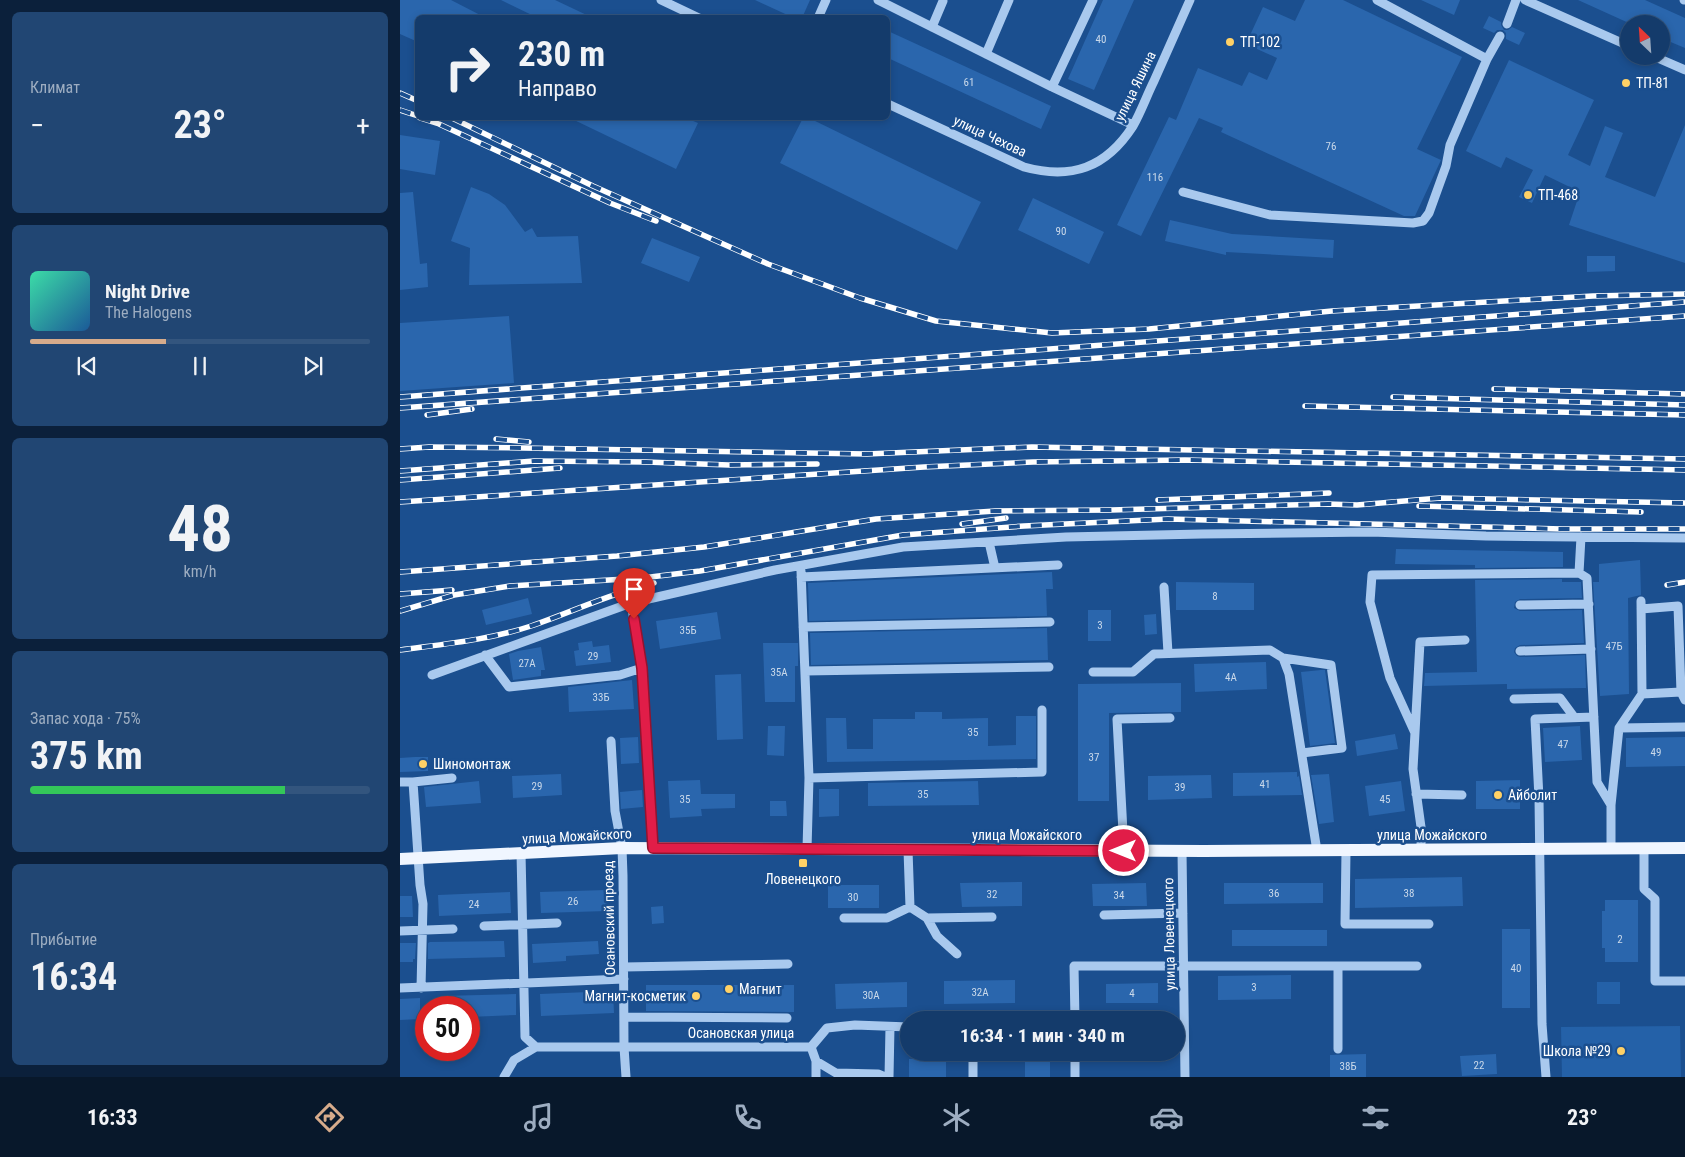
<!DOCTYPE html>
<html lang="ru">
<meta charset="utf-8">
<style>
body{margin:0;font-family:"Roboto Condensed",sans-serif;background:#214673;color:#f1f3f6;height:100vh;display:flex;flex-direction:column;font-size:19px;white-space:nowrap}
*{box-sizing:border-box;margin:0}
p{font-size:16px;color:#9dadc1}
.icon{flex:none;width:28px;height:28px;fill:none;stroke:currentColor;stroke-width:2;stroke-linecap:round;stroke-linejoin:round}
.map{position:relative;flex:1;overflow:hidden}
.details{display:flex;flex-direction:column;gap:12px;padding:12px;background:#0b203b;width:400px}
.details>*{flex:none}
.guide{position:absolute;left:15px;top:15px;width:475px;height:105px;border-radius:8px;box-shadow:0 2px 8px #0003,0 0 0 1px #33557e;background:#143b6b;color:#f1f3f6;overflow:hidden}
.needle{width:32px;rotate:335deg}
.controls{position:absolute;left:1220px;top:15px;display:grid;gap:10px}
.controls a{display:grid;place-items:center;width:50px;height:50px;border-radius:50%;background:#143b6b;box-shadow:0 2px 8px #0003,0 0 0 1px #33557e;font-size:25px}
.speed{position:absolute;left:15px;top:996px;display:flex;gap:10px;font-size:25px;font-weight:700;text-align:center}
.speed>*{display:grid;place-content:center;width:65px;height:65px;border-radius:50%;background:#143b6b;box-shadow:0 2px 8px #0003,0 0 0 1px #33557e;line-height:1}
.speed .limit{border:8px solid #d22;background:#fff;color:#111}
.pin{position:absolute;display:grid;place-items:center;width:42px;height:42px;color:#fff;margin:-51px -21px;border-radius:50% 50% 50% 0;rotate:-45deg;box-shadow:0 0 5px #0007}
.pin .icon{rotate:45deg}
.me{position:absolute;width:55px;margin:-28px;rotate:270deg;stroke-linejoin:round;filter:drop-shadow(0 0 4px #0008)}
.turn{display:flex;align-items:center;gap:18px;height:105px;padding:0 20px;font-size:22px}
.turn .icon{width:65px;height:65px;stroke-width:2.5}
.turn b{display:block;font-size:35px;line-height:42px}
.big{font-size:38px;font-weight:700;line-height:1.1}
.details .widget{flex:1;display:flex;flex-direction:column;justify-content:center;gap:8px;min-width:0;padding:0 18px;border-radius:8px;background:#214673}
.details .dial{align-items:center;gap:0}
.dial b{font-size:65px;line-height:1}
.song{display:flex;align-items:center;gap:15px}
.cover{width:60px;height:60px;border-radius:8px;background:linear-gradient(135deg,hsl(160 70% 55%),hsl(210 70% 35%))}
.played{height:5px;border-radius:2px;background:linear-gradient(90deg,#d6ab8b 40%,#33557e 40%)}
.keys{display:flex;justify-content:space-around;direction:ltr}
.heat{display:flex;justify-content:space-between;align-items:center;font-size:28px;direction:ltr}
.charge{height:8px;border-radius:4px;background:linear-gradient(90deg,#34c759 75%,#33557e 0)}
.trip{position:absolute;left:500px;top:1011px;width:285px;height:50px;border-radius:25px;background:#143b6b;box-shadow:0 2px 8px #0003,0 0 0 1px #33557e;font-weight:700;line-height:50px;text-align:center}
.tab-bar{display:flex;height:80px;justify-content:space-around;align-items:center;background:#08182b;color:#9dadc1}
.tab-bar .icon{width:35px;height:35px}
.tab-bar .on{color:#d6ab8b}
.tab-bar b{font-size:22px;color:#f1f3f6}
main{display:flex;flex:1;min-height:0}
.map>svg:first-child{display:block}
.green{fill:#2461a8}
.building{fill:#2a66ad}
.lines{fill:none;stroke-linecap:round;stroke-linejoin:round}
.minor{stroke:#a9c9ee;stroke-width:9}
.major{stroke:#f0f6ff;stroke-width:12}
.rail-casing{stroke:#fff;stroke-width:5.5}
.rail{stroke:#1b4f8f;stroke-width:4;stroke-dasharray:11;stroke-linecap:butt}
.route-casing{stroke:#92132f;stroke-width:12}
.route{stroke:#e11d48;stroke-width:9}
.poi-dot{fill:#ffd166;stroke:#1b4f8f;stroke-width:2}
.labels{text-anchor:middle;stroke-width:5;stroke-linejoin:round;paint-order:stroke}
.number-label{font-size:11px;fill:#cad9ea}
.poi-label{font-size:14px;fill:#fff;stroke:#1b4f8f;text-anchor:start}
.street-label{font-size:14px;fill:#fff;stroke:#1b4f8f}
</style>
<main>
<section class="details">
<div class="widget"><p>Климат</p>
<div class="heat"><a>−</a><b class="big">23°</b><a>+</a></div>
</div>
<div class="widget">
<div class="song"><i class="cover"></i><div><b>Night Drive</b><p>The Halogens</p></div></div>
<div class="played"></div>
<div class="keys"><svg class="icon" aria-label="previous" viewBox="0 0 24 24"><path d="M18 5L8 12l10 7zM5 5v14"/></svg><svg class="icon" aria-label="pause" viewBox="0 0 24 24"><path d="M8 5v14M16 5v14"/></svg><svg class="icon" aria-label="next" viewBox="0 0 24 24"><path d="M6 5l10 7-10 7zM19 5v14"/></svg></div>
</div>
<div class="widget dial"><b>48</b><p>km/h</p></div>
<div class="widget"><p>Запас хода · 75%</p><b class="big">375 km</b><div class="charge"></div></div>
<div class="widget"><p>Прибытие</p><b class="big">16:34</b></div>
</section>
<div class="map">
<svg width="1285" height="1077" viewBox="0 0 1285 1077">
<rect width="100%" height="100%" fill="#1b4f8f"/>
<!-- green -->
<path class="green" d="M 1197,982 L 1220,982 L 1220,1004 L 1197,1004 Z
M 1280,1026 L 1281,1077 L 1162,1077 L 1161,1027 Z"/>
<!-- building -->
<path class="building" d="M 0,0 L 51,0 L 86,18 L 18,18 L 18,42 L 0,34 Z
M 101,0 L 155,0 L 193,18 L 138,18 Z
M 355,0 L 410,0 L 402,18 L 394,18 Z
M 703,0 L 734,0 L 694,90 L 668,79 Z
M 905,0 L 943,0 L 1062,57 L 1017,149 L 1041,160 L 1015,216 L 1004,216 L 821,132 L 823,128 L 799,118 L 741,236 L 717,225 L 769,117 L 776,120 L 798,68 L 842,86 L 849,72 L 867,80 L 877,58 L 846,44 L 863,7 L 895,21 Z
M 1021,0 L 1060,0 L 1054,15 Z
M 1178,0 L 1245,0 L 1285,18 L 1285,48 L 1261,38 L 1261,24 L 1231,24 Z
M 1089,16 L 1101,22 L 1101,25 L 1104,30 L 1108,30 L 1112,27 L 1125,33 L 1119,45 L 1106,39 L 1106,33 L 1103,30 L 1097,30 L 1094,33 L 1083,28 Z
M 488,31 L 651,106 L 641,129 L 488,58 Z
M 1109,60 L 1194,100 L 1168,155 L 1190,166 L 1205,126 L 1223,133 L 1205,177 L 1255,197 L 1285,125 L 1285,263 L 1169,225 L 1180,192 L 1145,175 L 1132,203 L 1119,197 L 1133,170 L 1106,157 L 1101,168 L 1066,151 Z
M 170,118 L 286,118 L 298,123 L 276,169 Z
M 403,118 L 409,118 L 581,202 L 557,250 L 380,163 Z
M 0,135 L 40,141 L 35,175 L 0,169 Z
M 71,187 L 89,194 L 105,205 L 125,232 L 132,228 L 137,237 L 178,236 L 182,283 L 69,285 L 70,248 L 51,241 Z
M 13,192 L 20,264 L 27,263 L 28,287 L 0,290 L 0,193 Z
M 633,198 L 704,232 L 689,264 L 618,230 Z
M 770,220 L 832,234 L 934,240 L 933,258 L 826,252 L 826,255 L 765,241 Z
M 252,238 L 300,257 L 289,282 L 241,263 Z
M 1187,256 L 1215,256 L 1215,271 L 1187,272 Z
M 109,316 L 114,383 L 0,391 L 0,323 Z
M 996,549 L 1163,552 L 1163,567 L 1075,568 L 1075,565 L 995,564 Z
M 1240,560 L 1241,595 L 1228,598 L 1229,694 L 1200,696 L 1193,582 L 1199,582 L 1199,564 Z
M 652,572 L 653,589 L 646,589 L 647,616 L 409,621 L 408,583 Z
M 1162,579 L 1162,582 L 1181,582 L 1182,598 L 1120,599 L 1115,602 L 1114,608 L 1120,611 L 1182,610 L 1184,643 L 1120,645 L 1115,648 L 1114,652 L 1117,656 L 1120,657 L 1185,655 L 1186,688 L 1107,689 L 1107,684 L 1024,686 L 1025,673 L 1077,672 L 1075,580 Z
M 776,582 L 854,583 L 854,610 L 776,610 Z
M 128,598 L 132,614 L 86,625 L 82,610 Z
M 688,610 L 711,610 L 711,641 L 688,641 Z
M 317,612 L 321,639 L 260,649 L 256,621 Z
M 756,614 L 757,634 L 745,635 L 744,615 Z
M 647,628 L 648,660 L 411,665 L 410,633 Z
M 192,641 L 193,647 L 209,645 L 211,662 L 176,666 L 174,651 L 179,650 L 178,643 Z
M 363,643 L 398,643 L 398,666 L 395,666 L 395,702 L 365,702 Z
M 141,647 L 145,670 L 141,670 L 141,676 L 113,680 L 109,654 L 118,651 Z
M 866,662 L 867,689 L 795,692 L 794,664 Z
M 921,670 L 925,670 L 935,743 L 910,746 L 901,672 Z
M 341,674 L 343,739 L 317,740 L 315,675 Z
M 232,680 L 234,709 L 169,712 L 168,687 Z
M 781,683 L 781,712 L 709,713 L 709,801 L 678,801 L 678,684 Z
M 515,712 L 542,712 L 542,719 L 588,718 L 588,746 L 616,745 L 616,716 L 636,716 L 636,759 L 427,762 L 426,718 L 446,718 L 447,749 L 473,749 L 473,719 L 515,719 Z
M 368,726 L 385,726 L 384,756 L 367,755 Z
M 1180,726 L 1182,760 L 1145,762 L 1143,728 Z
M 995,734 L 998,749 L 957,756 L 955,741 Z
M 238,737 L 239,763 L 221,764 L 220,738 Z
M 1285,737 L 1285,766 L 1226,767 L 1226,738 Z
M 15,757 L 28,757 L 28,771 L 0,772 L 0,758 Z
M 897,772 L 897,777 L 899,776 L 902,795 L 833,796 L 833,773 Z
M 161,774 L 162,795 L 113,798 L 112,776 Z
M 929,774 L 934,822 L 919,824 L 911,775 Z
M 811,775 L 812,798 L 748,800 L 748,776 Z
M 300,780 L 301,794 L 335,794 L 335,808 L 301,809 L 302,816 L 270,818 L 268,781 Z
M 1120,780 L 1120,809 L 1076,809 L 1076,781 Z
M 79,781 L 81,803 L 26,807 L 24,787 Z
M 578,781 L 579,805 L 468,806 L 468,783 Z
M 1001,781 L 1005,811 L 969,816 L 965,786 Z
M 419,789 L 439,789 L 439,816 L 419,817 Z
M 242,790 L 243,807 L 221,809 L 220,792 Z
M 370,801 L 386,801 L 387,816 L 370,816 Z
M 1062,877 L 1063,906 L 955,908 L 955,879 Z
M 622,882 L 622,906 L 562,907 L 560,883 Z
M 746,883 L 747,906 L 693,906 L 692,884 Z
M 824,883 L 923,883 L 923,903 L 824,904 Z
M 428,885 L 479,885 L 479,908 L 428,908 Z
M 206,890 L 207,911 L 141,913 L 140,892 Z
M 110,892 L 111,913 L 39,916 L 38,895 Z
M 0,896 L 12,896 L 13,917 L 0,917 Z
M 1205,900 L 1238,900 L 1238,962 L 1205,962 L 1205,948 L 1202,948 L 1202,911 L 1205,911 Z
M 263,906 L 264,923 L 252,924 L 251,907 Z
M 1102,929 L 1130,929 L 1130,1008 L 1102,1008 Z
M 832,930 L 927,930 L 927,946 L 832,946 Z
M 104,941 L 105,957 L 28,959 L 28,943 L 30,942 Z
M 198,941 L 199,954 L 166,956 L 166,961 L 133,963 L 132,944 Z
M 0,943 L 16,943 L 15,959 L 13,959 L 13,962 L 0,962 Z
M 891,975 L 891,999 L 818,1000 L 818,976 Z
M 615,980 L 615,1003 L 544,1004 L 544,981 Z
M 507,982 L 507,1007 L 436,1009 L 435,984 Z
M 758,983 L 758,1003 L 706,1003 L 706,984 Z
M 246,985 L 394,985 L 394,1012 L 246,1011 Z
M 213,991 L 214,1013 L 141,1016 L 140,994 Z
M 116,994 L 116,1015 L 69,1017 L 69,1008 L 43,1008 L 42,996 Z
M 20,998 L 20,1019 L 0,1020 L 0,999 Z
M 625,1052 L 650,1052 L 650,1077 L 625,1077 Z
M 966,1054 L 966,1077 L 930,1077 L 930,1055 Z
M 1096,1054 L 1097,1074 L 1062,1076 L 1060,1056 Z
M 546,1058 L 546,1077 L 509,1077 L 509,1059 Z"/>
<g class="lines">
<!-- minor -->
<path class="minor" d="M 261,0 L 299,18
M 478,0 L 652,87 L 733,125
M 977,0 L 1087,59 L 1100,36
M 1125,0 L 1229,46
M 1284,0 L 1285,0
M 418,18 L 426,0
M 1107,24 L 1116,0
M 532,27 L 543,1
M 586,54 L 609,0
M 1253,56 L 1285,70
M 652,87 L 693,0
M 488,104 L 624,167 C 671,180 706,168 733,126 C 741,112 747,95 754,81 C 766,54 778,27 790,0
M 783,192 L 870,215 L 1013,223 L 1023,221 L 1029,213 L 1046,166 L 1050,145 L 1087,59
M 589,542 L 595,568
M 401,571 L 409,778
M 1179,573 L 1181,537
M 401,577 L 658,565
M 764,587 L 768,653
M 231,603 L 242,668 L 253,848
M 1120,605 L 1189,604
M 1241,609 L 1278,606 L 1281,692
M 403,627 L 650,622
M 1120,651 L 1191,649
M 85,655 L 109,687 L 220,675 L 242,668
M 883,658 L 931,665 L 942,748 L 902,753
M 405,671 L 649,667
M 693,672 L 733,672 L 754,654 L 870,650 L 883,658 L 889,674 L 917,851
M 32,675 L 231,603 L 375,570 L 503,547 L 666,537 L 802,534 L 971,532 L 1086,536 L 1285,538
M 1242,694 L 1281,692 L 1285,700
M 1114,699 L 1160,698 L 1174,717
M 1219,728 L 1285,727
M 1015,733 L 990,678 L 970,602 L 972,575 L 1179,573 L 1187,578 L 1197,782 L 1211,805 L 1211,849
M 211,741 L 215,811 L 222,848 L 223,876 L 224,1047 L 226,1077
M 0,782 L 13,782 L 20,885 L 23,904 L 21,988
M 13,782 L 52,778
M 1016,794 L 1062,795
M 1211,805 L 1219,728 L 1242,694 L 1241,601
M 407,849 L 409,778 L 642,772 L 642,710
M 1244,849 L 1244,889 L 1255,899 L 1255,981 L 1285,981
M 508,850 L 510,907 L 527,918 L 537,936 L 557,954
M 1021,850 L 1021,827 L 1013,769 L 1020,642 L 1065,640
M 724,851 L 717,719 L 770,718
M 782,851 L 785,1077
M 946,851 L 945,924 L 1029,924
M 121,853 L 125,1037 L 136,1047 L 411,1047 L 427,1028 L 455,1025 L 509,1027
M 704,915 L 783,913
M 444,918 L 487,918 L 510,907
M 527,918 L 592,917
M 84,926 L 157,923
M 0,931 L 53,929
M 224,967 L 388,964
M 0,988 L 224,979
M 224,1017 L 387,1018
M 675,1020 L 674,966 L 1017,966
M 411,1047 L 416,1061 L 436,1073 L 478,1074 L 485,1077
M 938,1049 L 938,966
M 573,1052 L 573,1077
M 675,1052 L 675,1077
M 104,1077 L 114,1060 L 136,1047
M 416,1077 L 416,1061
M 489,1077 L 490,1027
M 1146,1077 L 1142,1024 L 1139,798 L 1135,719 L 1194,717"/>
<!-- major -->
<path class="major" d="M 0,859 L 222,848 L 804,851 L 1285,848"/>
<!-- rail casing -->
<g class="rail-casing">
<path id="rail" d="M 0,93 L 18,101
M 0,110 L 18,116
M 20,118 L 39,124 L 210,203 L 256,221
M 52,118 L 193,186 L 368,264 L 460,298 L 536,321 L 652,333 L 749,329 L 932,311 L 1193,296 L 1285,294
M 1094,389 L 1285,394
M 0,397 L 1285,302
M 993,397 L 1285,405
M 905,406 L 1285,415
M 0,408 L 1285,316
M 27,415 L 72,409
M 96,439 L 129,442
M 0,449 L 29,447 L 123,448 L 467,454 L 632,447 L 1285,459
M 0,471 L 134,461 L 246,462 L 329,465 L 417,464
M 0,480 L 160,468
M 758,500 L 929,493
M 0,502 L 524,467 L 633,462 L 785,460 L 1285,470
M 1019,506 L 1241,512
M 562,524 L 606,518
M 0,572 L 217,556 L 304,547 L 476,519 L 595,511 L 711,510 L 928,504 L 957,505 L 1040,498 L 1285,503
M 1267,585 L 1285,582
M 0,594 L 52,590
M 0,611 L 54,595 L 110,586 L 242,578 L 300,571 L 503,535 L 624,526 L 768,519 L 1162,529 L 1285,529
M 0,650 C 44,644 89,640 131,626 C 172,612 211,593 254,583"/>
</g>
<!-- rail -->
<use href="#rail" class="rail"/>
</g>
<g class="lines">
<!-- route casing -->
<g class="route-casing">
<path id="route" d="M 234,619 L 242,668 L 253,848 L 724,851"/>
</g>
<!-- route -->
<use href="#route" class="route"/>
</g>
<!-- markers -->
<g class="poi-dot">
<circle cx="830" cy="42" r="5"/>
<circle cx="1226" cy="83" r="5"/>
<circle cx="1128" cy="195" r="5"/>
<circle cx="23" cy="764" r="5"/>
<circle cx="1098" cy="795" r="5"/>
<rect x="398" y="858" width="10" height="10" rx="2.5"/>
<circle cx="329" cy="989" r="5"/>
<circle cx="296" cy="996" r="5"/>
<circle cx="1221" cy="1051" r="5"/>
</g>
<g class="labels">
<!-- number labels -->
<g class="number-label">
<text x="701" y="43">40</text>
<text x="569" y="86">61</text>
<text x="931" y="150">76</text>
<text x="755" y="181">116</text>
<text x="661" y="235">90</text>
<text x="815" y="600">8</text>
<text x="700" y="629">3</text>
<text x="288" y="634">35Б</text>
<text x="1214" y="650">47Б</text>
<text x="193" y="660">29</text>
<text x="127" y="667">27А</text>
<text x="379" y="676">35А</text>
<text x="831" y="681">4А</text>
<text x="201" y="701">33Б</text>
<text x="573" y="736">35</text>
<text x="1163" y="748">47</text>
<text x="1256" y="756">49</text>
<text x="694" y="761">37</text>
<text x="865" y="788">41</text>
<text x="137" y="790">29</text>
<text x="780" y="791">39</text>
<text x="523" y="798">35</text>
<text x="285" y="803">35</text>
<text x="985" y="803">45</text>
<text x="874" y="897">36</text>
<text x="1009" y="897">38</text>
<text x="592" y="898">32</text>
<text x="719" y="899">34</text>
<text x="453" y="901">30</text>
<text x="173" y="905">26</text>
<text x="74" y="908">24</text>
<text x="1220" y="943">2</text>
<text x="1116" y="972">40</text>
<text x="854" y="991">3</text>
<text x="580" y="996">32А</text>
<text x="732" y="997">4</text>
<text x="471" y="999">30А</text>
<text x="1079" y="1069">22</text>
<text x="948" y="1070">38Б</text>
</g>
<!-- poi labels -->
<g class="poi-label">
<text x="840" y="47">ТП-102</text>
<text x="1236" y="88">ТП-81</text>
<text x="1138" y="200">ТП-468</text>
<text x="33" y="769">Шиномонтаж</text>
<text x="1108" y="800">Айболит</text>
<text x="403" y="884" text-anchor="middle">Ловенецкого</text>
<text x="339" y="994">Магнит</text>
<text x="286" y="1001" text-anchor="end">Магнит-косметик</text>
<text x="1211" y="1056" text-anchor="end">Школа №29</text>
</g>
<!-- street labels -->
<g class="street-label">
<text transform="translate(735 86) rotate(-64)" y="5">улица Яшина</text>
<text transform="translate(590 136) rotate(25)" y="5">улица Чехова</text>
<text x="627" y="840">улица Можайского</text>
<text x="1032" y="840">улица Можайского</text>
<text transform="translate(177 836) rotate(-3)" y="5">улица Можайского</text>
<text transform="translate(209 918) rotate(-91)" y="5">Осановский проезд</text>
<text transform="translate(769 934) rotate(-91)" y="5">улица Ловенецкого</text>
<text x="341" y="1038">Осановская улица</text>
</g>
</g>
</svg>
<div class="controls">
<a><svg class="needle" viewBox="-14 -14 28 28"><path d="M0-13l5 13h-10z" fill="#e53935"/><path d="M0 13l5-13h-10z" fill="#9dadc1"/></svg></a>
</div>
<div class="speed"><div class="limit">50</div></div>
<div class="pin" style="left:234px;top:619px;background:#d93025"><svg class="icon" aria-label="arrive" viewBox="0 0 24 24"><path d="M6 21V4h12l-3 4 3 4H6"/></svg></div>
<svg class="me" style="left:724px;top:851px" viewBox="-20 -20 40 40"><circle r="17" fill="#e11d48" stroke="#fff" stroke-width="3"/><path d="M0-11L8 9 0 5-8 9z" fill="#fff"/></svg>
<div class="trip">16:34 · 1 мин · 340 m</div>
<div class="guide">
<div class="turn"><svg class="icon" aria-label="right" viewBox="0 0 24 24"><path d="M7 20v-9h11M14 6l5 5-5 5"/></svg><div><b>230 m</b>Направо</div></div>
</div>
</div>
</main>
<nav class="tab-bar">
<b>16:33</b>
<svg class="icon on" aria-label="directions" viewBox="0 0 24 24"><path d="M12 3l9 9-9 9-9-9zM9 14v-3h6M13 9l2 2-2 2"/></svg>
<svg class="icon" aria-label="music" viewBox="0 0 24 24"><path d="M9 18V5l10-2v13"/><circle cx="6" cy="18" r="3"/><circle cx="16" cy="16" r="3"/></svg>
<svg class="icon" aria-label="phone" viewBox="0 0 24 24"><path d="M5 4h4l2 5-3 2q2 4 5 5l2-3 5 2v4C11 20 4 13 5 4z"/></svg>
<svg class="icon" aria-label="climate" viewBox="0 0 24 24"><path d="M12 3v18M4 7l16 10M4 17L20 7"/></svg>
<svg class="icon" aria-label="car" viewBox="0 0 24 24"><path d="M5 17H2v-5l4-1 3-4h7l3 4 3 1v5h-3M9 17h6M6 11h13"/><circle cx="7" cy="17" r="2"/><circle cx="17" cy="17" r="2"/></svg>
<svg class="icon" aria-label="filters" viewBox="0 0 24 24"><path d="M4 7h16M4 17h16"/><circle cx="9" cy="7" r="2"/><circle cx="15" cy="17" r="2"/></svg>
<b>23°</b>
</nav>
